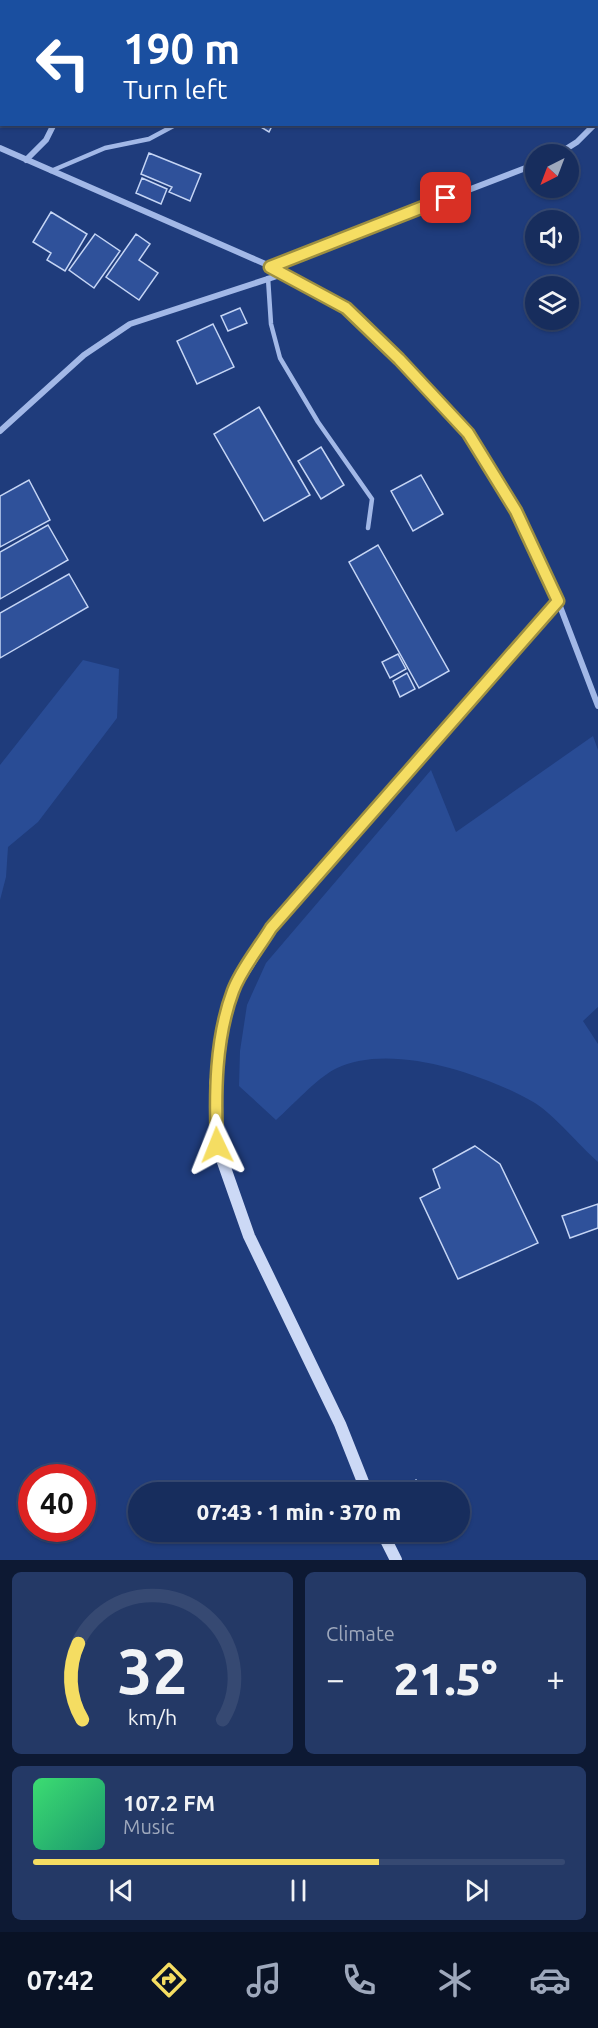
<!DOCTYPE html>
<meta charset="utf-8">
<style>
body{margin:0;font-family:Ubuntu,sans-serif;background:#243966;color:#f1f3f6;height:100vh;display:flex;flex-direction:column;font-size:22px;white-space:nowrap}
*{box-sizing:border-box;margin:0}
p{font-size:20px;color:#9ea8bc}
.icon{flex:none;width:33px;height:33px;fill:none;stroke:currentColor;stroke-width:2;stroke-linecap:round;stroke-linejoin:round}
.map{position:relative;height:1560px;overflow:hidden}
.sheet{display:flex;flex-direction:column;gap:12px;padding:12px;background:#0d1933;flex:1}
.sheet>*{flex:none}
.banner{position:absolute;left:0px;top:0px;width:598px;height:126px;box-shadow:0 2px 4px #0004,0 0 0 2px #364972;background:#1a4fa0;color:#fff;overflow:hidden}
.needle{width:39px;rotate:222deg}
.tools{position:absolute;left:525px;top:144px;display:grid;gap:12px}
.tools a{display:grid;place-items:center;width:54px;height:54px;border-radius:50%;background:#172d5d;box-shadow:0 2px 4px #0004,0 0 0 2px #364972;font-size:30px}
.speed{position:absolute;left:18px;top:1464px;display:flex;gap:12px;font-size:30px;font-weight:700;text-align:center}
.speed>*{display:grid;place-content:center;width:78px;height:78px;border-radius:50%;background:#172d5d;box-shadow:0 2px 4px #0004,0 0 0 2px #364972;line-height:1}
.speed .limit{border:9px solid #d22;background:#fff;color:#111}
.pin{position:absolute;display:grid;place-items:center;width:51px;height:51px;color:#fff;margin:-26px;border-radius:12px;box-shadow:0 3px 9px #0006}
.me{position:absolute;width:66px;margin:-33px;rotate:358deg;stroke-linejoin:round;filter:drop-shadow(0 0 4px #0008)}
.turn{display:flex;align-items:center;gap:21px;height:126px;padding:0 24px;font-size:27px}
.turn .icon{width:78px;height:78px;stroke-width:2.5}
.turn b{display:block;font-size:42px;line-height:51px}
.big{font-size:45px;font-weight:800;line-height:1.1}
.sheet .card{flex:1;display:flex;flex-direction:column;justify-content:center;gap:9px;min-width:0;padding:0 21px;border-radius:9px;background:#243966}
.sheet .dial{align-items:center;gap:0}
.dial svg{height:156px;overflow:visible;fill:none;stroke:#364972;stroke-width:7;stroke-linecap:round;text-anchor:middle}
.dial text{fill:#f1f3f6;stroke:none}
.song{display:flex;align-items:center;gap:18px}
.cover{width:72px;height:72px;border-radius:9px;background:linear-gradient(135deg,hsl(140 70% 55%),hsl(160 70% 35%))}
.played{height:6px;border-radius:3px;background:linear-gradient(90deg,#f5dd62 65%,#364972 65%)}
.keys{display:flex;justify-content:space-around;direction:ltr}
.heat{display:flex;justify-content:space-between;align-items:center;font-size:33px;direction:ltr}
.sheet .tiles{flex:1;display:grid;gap:12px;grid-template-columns:1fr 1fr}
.card:last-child{grid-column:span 2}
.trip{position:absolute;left:128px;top:1482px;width:342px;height:60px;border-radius:30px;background:#172d5d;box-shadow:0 2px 4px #0004,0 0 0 2px #364972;font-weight:800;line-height:60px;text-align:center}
.tabs{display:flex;height:96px;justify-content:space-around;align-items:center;background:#091225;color:#9ea8bc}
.tabs .icon{width:42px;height:42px}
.tabs .active{color:#f5dd62}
.tabs b{font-size:27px;color:#f1f3f6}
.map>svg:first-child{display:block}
.green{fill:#294c95}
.building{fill:#2f519a;stroke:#c5d5f5;stroke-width:1.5}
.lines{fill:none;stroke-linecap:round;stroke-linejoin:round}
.lane{stroke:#a2b8e7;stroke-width:4.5}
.street{stroke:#a2b8e7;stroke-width:6}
.secondary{stroke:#ccd9f6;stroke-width:12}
.route-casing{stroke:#9f9040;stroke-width:15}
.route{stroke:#f5dd62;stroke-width:10}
</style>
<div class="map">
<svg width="598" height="1560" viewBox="0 0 598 1560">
<rect width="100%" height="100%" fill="#1f3c7c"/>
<!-- green -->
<path class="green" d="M 83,660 L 119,669 L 117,718 L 38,822 L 8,847 L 6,877 L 0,900 L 0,765 Z
M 593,736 L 598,750 L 598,1007 L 583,1021 L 598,1044 L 598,1162 C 580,1146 554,1115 535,1103 C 485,1074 389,1041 335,1069 C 316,1079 293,1105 276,1120 L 239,1086 L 240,1051 L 247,1005 L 266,963 L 431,770 L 456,832 Z"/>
<!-- building -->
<path class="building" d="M 256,124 L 273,124 L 269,132 Z
M 149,153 L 201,174 L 190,201 L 169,192 L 172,187 L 141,174 Z
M 142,178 L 167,189 L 161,204 L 136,193 Z
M 51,212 L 87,234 L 65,271 L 47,260 L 51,253 L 33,242 Z
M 95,234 L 120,251 L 94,288 L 69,270 Z
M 136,234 L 150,244 L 139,260 L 158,273 L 139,300 L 106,277 Z
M 240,308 L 247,323 L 228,331 L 221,316 Z
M 213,324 L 234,367 L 197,384 L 177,341 Z
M 259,407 L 310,495 L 264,521 L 214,434 Z
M 321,447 L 344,485 L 321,499 L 298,461 Z
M 421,475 L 443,514 L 413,531 L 391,491 Z
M 29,480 L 50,520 L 0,547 L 0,496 Z
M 48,525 L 68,560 L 0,599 L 0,552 Z
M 378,545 L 449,671 L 419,688 L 349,562 Z
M 69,574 L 88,607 L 0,658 L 0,613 Z
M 398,654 L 406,669 L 390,678 L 382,662 Z
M 407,673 L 415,689 L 400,697 L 393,681 Z
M 475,1146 L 500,1164 L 538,1243 L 458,1279 L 420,1198 L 440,1188 L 433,1169 Z
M 598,1204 L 598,1228 L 570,1238 L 562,1216 Z
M 416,1480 L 425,1492 L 399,1492 Z"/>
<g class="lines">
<!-- lane -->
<path class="lane" d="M 51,171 L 105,148 L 149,139 L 177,124
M 268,278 L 271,324 L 280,358 L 318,422 L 372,499 L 368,528"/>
<!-- street -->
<path class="street" d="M 117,2 L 118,0
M 0,148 L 270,266 L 346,308 L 399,359 L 468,433 L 516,511 L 558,601 L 598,706
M 558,154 L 577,142 L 595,124
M 26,160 L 46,140 L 54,124
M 270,266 L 536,164
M 0,431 L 84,355 L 130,324 L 283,274"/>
<!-- secondary -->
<path class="secondary" d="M 367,1492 L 340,1424 L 249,1236 L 217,1145 L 215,1085 L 223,1029 L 233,989 L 271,928 L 558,601
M 382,1532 L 396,1560"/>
</g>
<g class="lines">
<!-- route casing -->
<g class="route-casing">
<path id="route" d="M 217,1145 C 215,1094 215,1039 233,991 C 241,969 259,948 271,928 L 558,601 L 516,511 L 468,433 L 399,359 L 346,308 L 270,267 L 446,198"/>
</g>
<!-- route -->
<use href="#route" class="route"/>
</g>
</svg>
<div class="tools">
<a><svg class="needle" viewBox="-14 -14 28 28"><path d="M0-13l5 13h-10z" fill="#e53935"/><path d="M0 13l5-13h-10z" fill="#9ea8bc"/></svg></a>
<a><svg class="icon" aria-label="sound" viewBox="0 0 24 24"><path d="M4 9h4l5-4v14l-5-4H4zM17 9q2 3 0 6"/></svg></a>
<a><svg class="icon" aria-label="layers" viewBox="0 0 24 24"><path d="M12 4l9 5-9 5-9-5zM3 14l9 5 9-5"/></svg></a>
</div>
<div class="speed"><div class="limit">40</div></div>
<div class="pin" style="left:446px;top:198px;background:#d93025"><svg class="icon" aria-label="arrive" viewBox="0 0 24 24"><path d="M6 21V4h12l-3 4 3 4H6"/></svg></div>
<svg class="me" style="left:217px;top:1145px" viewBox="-20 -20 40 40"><path d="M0-17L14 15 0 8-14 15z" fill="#f5dd62" stroke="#fff" stroke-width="4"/></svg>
<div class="trip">07:43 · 1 min · 370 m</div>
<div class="banner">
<div class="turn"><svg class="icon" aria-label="left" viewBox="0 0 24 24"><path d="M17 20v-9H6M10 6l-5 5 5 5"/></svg><div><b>190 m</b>Turn left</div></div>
</div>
</div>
<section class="sheet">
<div class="tiles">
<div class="card dial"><svg viewBox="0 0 100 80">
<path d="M14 69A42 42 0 1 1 86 69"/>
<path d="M14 69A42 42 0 0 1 12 30" stroke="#f5dd62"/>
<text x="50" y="56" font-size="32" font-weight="700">32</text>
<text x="50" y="72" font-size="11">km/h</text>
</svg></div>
<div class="card"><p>Climate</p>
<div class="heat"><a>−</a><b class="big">21.5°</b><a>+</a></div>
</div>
<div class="card">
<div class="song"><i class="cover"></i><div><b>107.2 FM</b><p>Music</p></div></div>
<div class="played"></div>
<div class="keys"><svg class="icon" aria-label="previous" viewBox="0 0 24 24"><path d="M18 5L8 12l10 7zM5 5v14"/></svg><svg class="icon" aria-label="pause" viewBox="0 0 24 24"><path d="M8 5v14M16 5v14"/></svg><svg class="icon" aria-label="next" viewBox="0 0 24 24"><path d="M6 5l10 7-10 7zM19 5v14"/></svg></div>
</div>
</div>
</section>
<nav class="tabs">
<b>07:42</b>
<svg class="icon active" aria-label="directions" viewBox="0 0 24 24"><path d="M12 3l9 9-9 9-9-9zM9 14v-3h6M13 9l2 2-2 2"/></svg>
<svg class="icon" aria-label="music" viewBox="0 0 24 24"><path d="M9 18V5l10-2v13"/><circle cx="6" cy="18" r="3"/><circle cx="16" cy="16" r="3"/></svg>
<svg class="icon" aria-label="phone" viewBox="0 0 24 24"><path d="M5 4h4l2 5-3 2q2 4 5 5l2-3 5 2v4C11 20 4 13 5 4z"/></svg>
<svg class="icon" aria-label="climate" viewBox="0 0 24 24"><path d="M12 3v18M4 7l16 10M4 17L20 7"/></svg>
<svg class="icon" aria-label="car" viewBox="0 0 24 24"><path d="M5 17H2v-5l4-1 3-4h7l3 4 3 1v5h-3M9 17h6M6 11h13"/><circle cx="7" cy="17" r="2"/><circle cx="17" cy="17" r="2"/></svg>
</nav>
